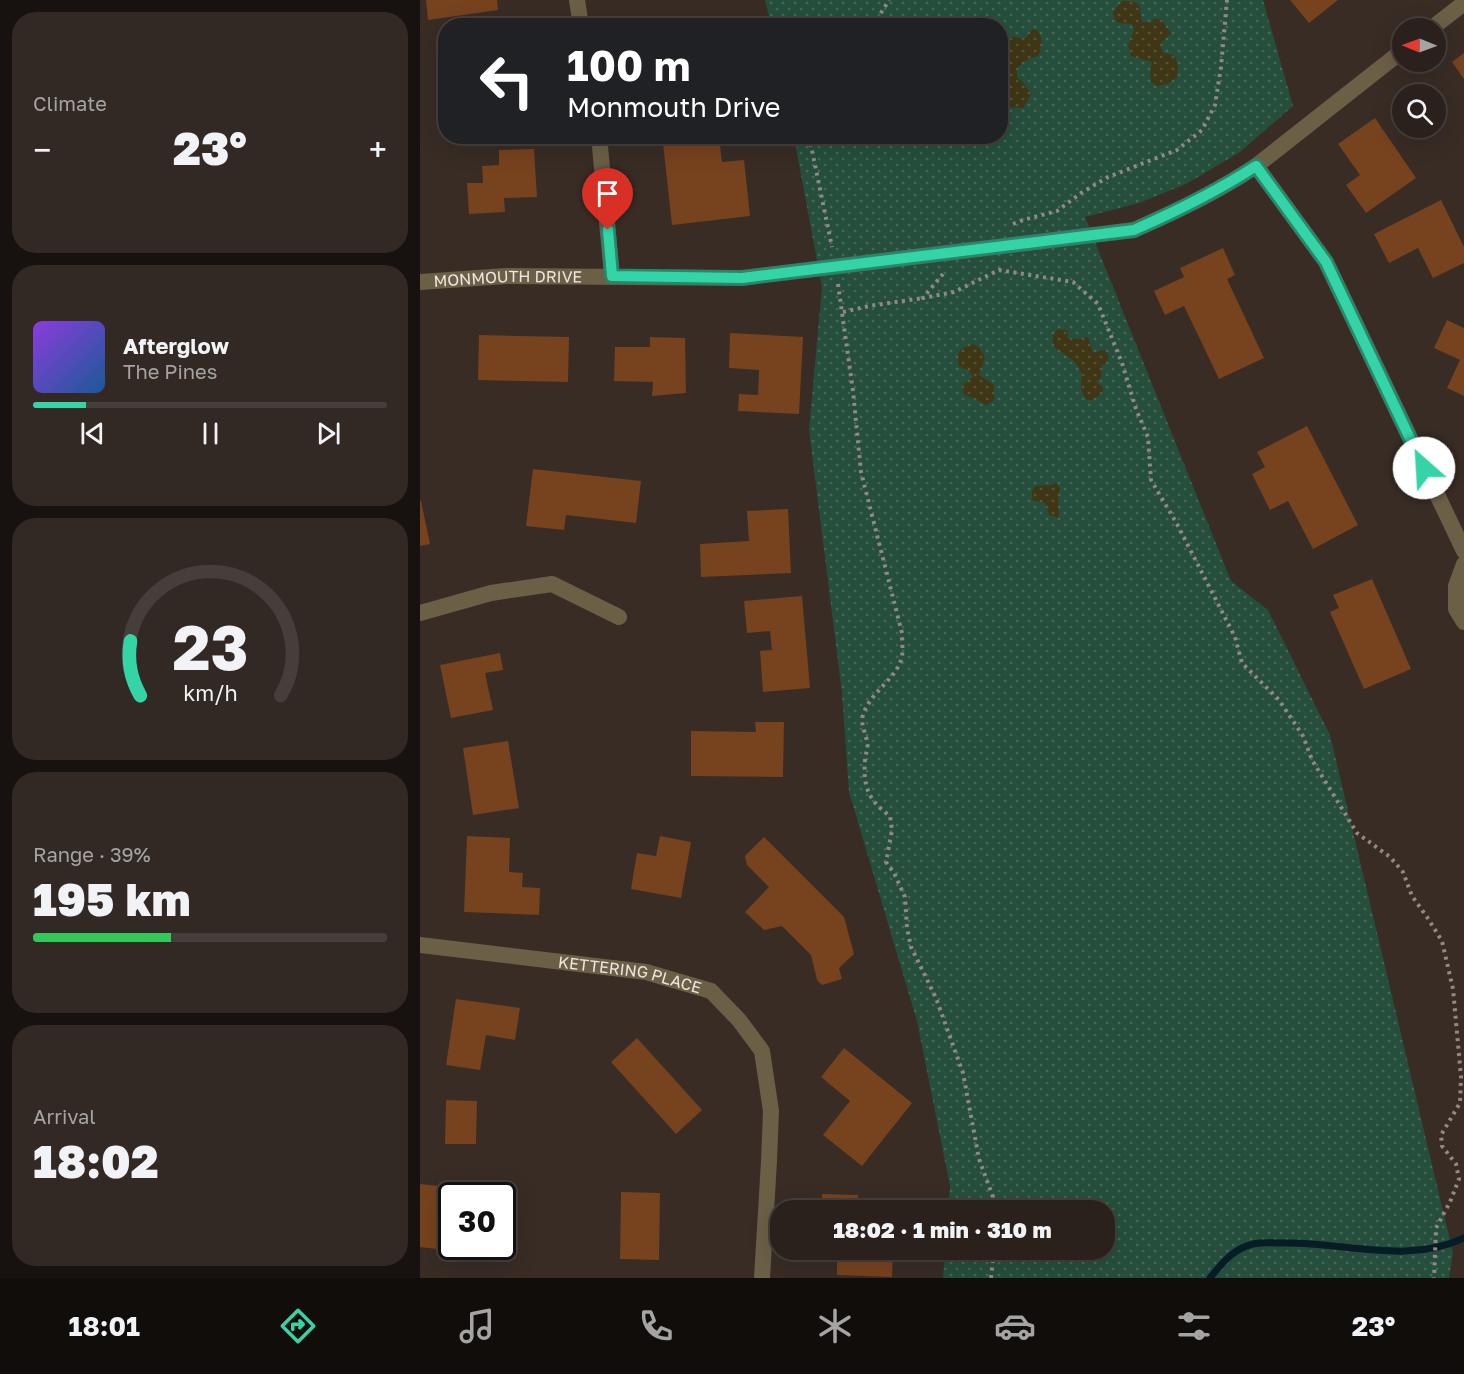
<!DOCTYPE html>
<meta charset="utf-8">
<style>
body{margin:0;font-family:"Golos Text",sans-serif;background:#322925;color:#f1f3f6;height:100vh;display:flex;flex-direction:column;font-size:22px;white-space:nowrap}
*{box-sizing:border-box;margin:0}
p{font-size:20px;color:#a5a3a3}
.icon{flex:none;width:33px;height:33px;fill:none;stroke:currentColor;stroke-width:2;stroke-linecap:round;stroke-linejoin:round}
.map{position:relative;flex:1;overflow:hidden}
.sheet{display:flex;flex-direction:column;gap:12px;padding:12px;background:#17120f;width:420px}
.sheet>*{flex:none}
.top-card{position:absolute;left:18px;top:18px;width:570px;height:126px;border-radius:24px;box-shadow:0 6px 24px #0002,0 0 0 2px #463e3b;background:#202124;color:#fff;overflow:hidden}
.needle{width:39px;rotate:271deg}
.fabs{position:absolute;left:972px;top:18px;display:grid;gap:12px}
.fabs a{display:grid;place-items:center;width:54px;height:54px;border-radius:50%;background:#2a211c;box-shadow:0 6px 24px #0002,0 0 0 2px #463e3b;font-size:30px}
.speed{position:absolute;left:18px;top:1182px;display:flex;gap:12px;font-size:30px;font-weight:700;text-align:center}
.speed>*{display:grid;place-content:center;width:78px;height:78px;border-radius:50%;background:#2a211c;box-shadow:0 6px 24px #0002,0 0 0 2px #463e3b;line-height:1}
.speed .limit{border:3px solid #111;border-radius:9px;background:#fff;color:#111}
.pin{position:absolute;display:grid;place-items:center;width:51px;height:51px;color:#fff;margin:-62px -26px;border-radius:50% 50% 50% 0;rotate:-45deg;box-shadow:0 0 6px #0007}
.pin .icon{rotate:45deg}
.me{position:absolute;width:66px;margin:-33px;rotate:334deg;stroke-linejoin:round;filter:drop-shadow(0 0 4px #0008)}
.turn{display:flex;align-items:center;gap:21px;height:126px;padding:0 30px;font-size:27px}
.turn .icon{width:78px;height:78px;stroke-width:2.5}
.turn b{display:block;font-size:42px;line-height:51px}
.big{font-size:45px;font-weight:800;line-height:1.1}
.sheet .widget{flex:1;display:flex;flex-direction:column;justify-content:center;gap:9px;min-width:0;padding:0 21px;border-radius:24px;background:#322925}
.sheet .dial{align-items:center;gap:0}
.dial svg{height:156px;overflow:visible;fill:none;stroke:#463e3b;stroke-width:7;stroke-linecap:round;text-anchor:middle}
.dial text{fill:#f1f3f6;stroke:none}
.song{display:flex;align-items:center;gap:18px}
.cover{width:72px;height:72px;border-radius:9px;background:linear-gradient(135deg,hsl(270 70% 55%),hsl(210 70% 35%))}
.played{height:6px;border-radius:3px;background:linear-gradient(90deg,#35d4a7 15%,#463e3b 15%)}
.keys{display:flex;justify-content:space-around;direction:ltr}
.heat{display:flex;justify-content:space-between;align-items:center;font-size:33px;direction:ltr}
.charge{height:9px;border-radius:4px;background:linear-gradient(90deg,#34c759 39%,#463e3b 0)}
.trip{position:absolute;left:350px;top:1200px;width:345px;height:60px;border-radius:24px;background:#2a211c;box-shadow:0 6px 24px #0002,0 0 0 2px #463e3b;font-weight:800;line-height:60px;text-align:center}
.dock{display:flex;height:96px;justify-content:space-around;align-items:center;background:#110d0b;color:#a5a3a3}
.dock .icon{width:42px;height:42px}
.dock .on{color:#35d4a7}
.dock b{font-size:27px;color:#f1f3f6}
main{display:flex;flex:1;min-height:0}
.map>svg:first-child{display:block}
.green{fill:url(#green-dots)}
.sand{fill:url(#sand-dots)}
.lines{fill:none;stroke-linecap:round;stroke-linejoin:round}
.stream{stroke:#061d27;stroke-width:7}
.building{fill:#77421e}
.path{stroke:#938983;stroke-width:4;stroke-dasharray:3 4.5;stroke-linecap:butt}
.minor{stroke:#6b5f46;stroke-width:16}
.route-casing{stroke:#228a6d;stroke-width:15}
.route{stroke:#35d4a7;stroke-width:10}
.labels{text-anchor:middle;stroke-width:6;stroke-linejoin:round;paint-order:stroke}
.street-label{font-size:16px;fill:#ede5e0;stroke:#2e221c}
</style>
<main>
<section class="sheet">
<div class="widget"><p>Climate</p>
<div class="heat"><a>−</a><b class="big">23°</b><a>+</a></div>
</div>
<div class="widget">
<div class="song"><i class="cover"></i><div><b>Afterglow</b><p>The Pines</p></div></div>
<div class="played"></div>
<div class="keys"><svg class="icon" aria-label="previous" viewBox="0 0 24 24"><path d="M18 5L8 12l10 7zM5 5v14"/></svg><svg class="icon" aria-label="pause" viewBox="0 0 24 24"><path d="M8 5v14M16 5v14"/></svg><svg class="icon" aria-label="next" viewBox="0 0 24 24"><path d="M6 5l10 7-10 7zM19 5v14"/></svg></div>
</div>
<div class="widget dial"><svg viewBox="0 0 100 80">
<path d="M14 69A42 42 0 1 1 86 69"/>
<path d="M14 69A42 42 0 0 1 9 41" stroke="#35d4a7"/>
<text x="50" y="56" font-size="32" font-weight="700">23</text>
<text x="50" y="72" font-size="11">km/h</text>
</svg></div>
<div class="widget"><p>Range · 39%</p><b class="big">195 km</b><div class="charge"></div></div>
<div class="widget"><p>Arrival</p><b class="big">18:02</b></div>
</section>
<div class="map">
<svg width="1044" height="1278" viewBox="0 0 1044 1278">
<defs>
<pattern id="green-dots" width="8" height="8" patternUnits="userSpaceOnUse" patternTransform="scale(1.5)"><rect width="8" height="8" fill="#254f3c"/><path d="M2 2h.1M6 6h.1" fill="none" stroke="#456858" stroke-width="1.8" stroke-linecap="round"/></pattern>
<pattern id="sand-dots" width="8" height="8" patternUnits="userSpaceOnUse" patternTransform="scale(1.5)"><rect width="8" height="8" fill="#3f3616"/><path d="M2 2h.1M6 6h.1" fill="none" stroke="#5b5338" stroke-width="1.8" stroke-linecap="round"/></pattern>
</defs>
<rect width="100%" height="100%" fill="#382c25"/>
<!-- green -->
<path class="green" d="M 345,0 L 843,0 L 873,106 L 820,152 L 766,184 L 719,203 L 665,217 L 811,581 L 848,610 L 910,735 L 1033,1253 L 1029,1278 L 523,1278 L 525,1250 L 684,1250 L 684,1210 L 528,1210 L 530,1186 L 497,1021 L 429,792 L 422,693 L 389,430 L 402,287 L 374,137 L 580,136 L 580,26 L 351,25 Z"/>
<!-- sand -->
<path class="sand" d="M 702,1 L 711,1 L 719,4 L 722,22 L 731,22 L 734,19 L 741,19 L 751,33 L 741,43 L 742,52 L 755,56 L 758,66 L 757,77 L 749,83 L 737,86 L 731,82 L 730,73 L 732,62 L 711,56 L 708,46 L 714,30 L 712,24 L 698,23 L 695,19 L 693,12 Z
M 612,29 L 618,30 L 622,41 L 619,55 L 605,61 L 597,68 L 597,77 L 605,85 L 611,94 L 603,108 L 589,107 L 581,103 L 581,62 L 589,62 L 587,41 L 590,37 L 606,38 Z
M 638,329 L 648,331 L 647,338 L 660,339 L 668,337 L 673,352 L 685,350 L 689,356 L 686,364 L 682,365 L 681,378 L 676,382 L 683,387 L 683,392 L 673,400 L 667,400 C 655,386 666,381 659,368 C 652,356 643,355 633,346 L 633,335 Z
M 552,344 L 560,348 L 565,358 L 559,375 L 574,385 L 574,400 L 567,405 L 544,394 L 542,386 L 553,377 L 549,370 L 540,367 C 535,353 539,349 552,344 Z
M 636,483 L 640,488 L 638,497 L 639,518 L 629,515 L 625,503 L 612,500 L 612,491 L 615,486 L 632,485 Z"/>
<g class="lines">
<!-- stream -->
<path class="stream" d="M 790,1278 C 801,1264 814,1248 833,1244 C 842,1242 855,1243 865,1243 C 924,1242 988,1265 1044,1238"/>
</g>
<!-- building -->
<path class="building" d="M 6,0 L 77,0 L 78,10 L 8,20 Z
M 870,0 L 918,0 L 889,23 Z
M 1044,53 L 1044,79 L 1032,62 Z
M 955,118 L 996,178 L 946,213 L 926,185 L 940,175 L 918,144 Z
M 299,137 L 302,162 L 324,160 L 330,216 L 252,225 L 243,143 Z
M 114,149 L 117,197 L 84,198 L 85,212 L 49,214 L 47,183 L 63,183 L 62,166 L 79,165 L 79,150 Z
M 1021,200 L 1044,247 L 1044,263 L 1013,278 L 998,248 L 969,263 L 954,234 Z
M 803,248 L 815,275 L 807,279 L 844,358 L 799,379 L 764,306 L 745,315 L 734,291 L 764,277 L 760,268 Z
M 1027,320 L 1044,328 L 1044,396 L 1027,388 L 1040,360 L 1014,348 Z
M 310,333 L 383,337 L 379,414 L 318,411 L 319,394 L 338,395 L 339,370 L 309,368 Z
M 59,335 L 149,337 L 148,382 L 58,380 Z
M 230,337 L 265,338 L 266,393 L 232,396 L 233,382 L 194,381 L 195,347 L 230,347 Z
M 887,426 L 938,525 L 893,549 L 868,501 L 850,510 L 832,474 L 845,467 L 837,452 Z
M 113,469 L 221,481 L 216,523 L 146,515 L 144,530 L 106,526 Z
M 0,501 L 1,501 L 10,544 L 0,546 Z
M 368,509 L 371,573 L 281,577 L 280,544 L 329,541 L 327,511 Z
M 952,579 L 991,669 L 944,689 L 910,612 L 919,608 L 913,595 Z
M 382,596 L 390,688 L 343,692 L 340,651 L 352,650 L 350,631 L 327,633 L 324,601 Z
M 80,653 L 83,670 L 65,673 L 73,710 L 31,718 L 20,665 Z
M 335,722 L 364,722 L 363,777 L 271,776 L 271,731 L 336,732 Z
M 88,741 L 99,808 L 53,815 L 43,748 Z
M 47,836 L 90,838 L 89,872 L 103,873 L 102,887 L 120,888 L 119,915 L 44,912 Z
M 240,836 L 271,842 L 261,898 L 211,889 L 217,853 L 236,856 Z
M 344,837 L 424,917 L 434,954 L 419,968 L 422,979 L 402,985 L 397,980 L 391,955 L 362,926 L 344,930 L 325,912 L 349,887 L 327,865 L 325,856 Z
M 36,999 L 100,1008 L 95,1040 L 66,1035 L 60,1070 L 26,1065 Z
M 217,1038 L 282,1110 L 256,1134 L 191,1062 Z
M 424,1048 L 492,1103 L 442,1166 L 403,1135 L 430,1101 L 401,1077 Z
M 26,1100 L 57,1101 L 56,1144 L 25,1144 Z
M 0,1184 L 38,1188 L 37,1196 L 32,1196 L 32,1246 L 35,1246 L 34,1251 L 0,1247 Z
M 201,1192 L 240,1193 L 239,1260 L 200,1259 Z
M 402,1194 L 438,1195 L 437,1210 L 402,1210 Z
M 417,1250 L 473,1250 L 472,1277 L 417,1275 Z"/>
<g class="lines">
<!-- path -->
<path class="path" d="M 453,26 L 469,0
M 389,136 L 412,247
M 593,224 L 603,220 L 637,211 L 661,193 L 688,177 L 757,150 L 782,130 L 795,105 L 801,67 L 807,0
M 523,274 L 503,298 L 534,292 L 579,270 L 653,282 L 678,304 L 702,363 L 716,409 L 728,437 L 731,480 L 757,524 L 815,637 L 822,663 L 859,700 L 883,736 L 892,760 L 937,833 L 970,857 L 983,872 L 992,896 L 1007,917 L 1022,941 L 1033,989 L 1041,1077 L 1040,1103 L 1021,1135 L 1022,1146 L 1036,1164 L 1039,1179 L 1030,1202 L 1016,1228 L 1014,1278
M 418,284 L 433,391 L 441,472 L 482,633 C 482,641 483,650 482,657 C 476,680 450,692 443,715 C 440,724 446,733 447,742 C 449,748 445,754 445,760 C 443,787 448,800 470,816 L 472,830 L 466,862 L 474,873 L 485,897 L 487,928 L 491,947 L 516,998 L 543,1073 L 559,1159 L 573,1197 L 573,1210
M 423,312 L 449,306 L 503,298
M 571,1278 L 574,1250"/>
<!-- minor -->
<g class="minor">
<path d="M 157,0 L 161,26"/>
<path d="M 1012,28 L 1044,3"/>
<path d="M 179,136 L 192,276"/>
<path d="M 836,166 L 906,262 L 1044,551"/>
<path id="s1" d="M 0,282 L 86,276 L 322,278 L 714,230 C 757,211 797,192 836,166 L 982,51"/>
<path d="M 1044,564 L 1036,586 L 1036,609 L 1044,622"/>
<path d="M 0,613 L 71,593 L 132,584 L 199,617"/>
<path id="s2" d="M 0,945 L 226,972 L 291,991 L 319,1020 L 342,1051 L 351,1111 L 349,1161 L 342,1278"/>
</g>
</g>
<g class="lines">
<!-- route casing -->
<g class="route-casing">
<path id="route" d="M 188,230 L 192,276 L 322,278 L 714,230 C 757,211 796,192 836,166 L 906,262 L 1004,468"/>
</g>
<!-- route -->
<use href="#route" class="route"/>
</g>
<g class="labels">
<!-- street labels -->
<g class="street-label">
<text dy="6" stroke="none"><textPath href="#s1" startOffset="88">MONMOUTH DRIVE</textPath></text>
<text dy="6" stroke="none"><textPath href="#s2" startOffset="212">KETTERING PLACE</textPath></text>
</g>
</g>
</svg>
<div class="fabs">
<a><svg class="needle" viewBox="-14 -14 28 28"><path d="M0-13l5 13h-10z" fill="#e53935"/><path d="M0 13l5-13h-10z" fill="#a5a3a3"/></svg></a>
<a><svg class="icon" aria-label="search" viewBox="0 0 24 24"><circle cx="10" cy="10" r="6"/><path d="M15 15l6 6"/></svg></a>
</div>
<div class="speed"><div class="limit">30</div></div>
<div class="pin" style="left:188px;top:230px;background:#d93025"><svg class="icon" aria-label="arrive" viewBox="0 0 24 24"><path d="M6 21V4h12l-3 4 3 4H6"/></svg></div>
<svg class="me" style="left:1004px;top:468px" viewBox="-20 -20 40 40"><circle r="19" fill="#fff"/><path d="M0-13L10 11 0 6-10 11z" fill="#35d4a7"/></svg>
<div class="trip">18:02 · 1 min · 310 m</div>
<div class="top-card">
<div class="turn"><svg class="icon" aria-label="left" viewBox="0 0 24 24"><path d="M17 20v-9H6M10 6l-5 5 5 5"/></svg><div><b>100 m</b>Monmouth Drive</div></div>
</div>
</div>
</main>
<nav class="dock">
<b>18:01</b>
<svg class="icon on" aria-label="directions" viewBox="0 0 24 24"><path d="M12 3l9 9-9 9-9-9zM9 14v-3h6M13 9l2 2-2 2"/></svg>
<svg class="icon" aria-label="music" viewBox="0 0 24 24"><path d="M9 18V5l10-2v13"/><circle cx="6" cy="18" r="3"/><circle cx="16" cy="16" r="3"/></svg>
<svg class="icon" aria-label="phone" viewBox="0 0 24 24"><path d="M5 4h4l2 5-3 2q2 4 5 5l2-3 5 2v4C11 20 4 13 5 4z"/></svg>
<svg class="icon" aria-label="climate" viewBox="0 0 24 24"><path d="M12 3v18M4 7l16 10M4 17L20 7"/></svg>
<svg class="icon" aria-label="car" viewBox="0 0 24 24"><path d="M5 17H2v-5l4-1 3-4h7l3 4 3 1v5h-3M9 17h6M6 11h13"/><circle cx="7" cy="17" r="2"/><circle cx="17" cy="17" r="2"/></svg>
<svg class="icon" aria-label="filters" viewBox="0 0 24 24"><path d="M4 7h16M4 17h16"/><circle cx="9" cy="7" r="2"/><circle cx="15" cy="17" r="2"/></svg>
<b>23°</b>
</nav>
